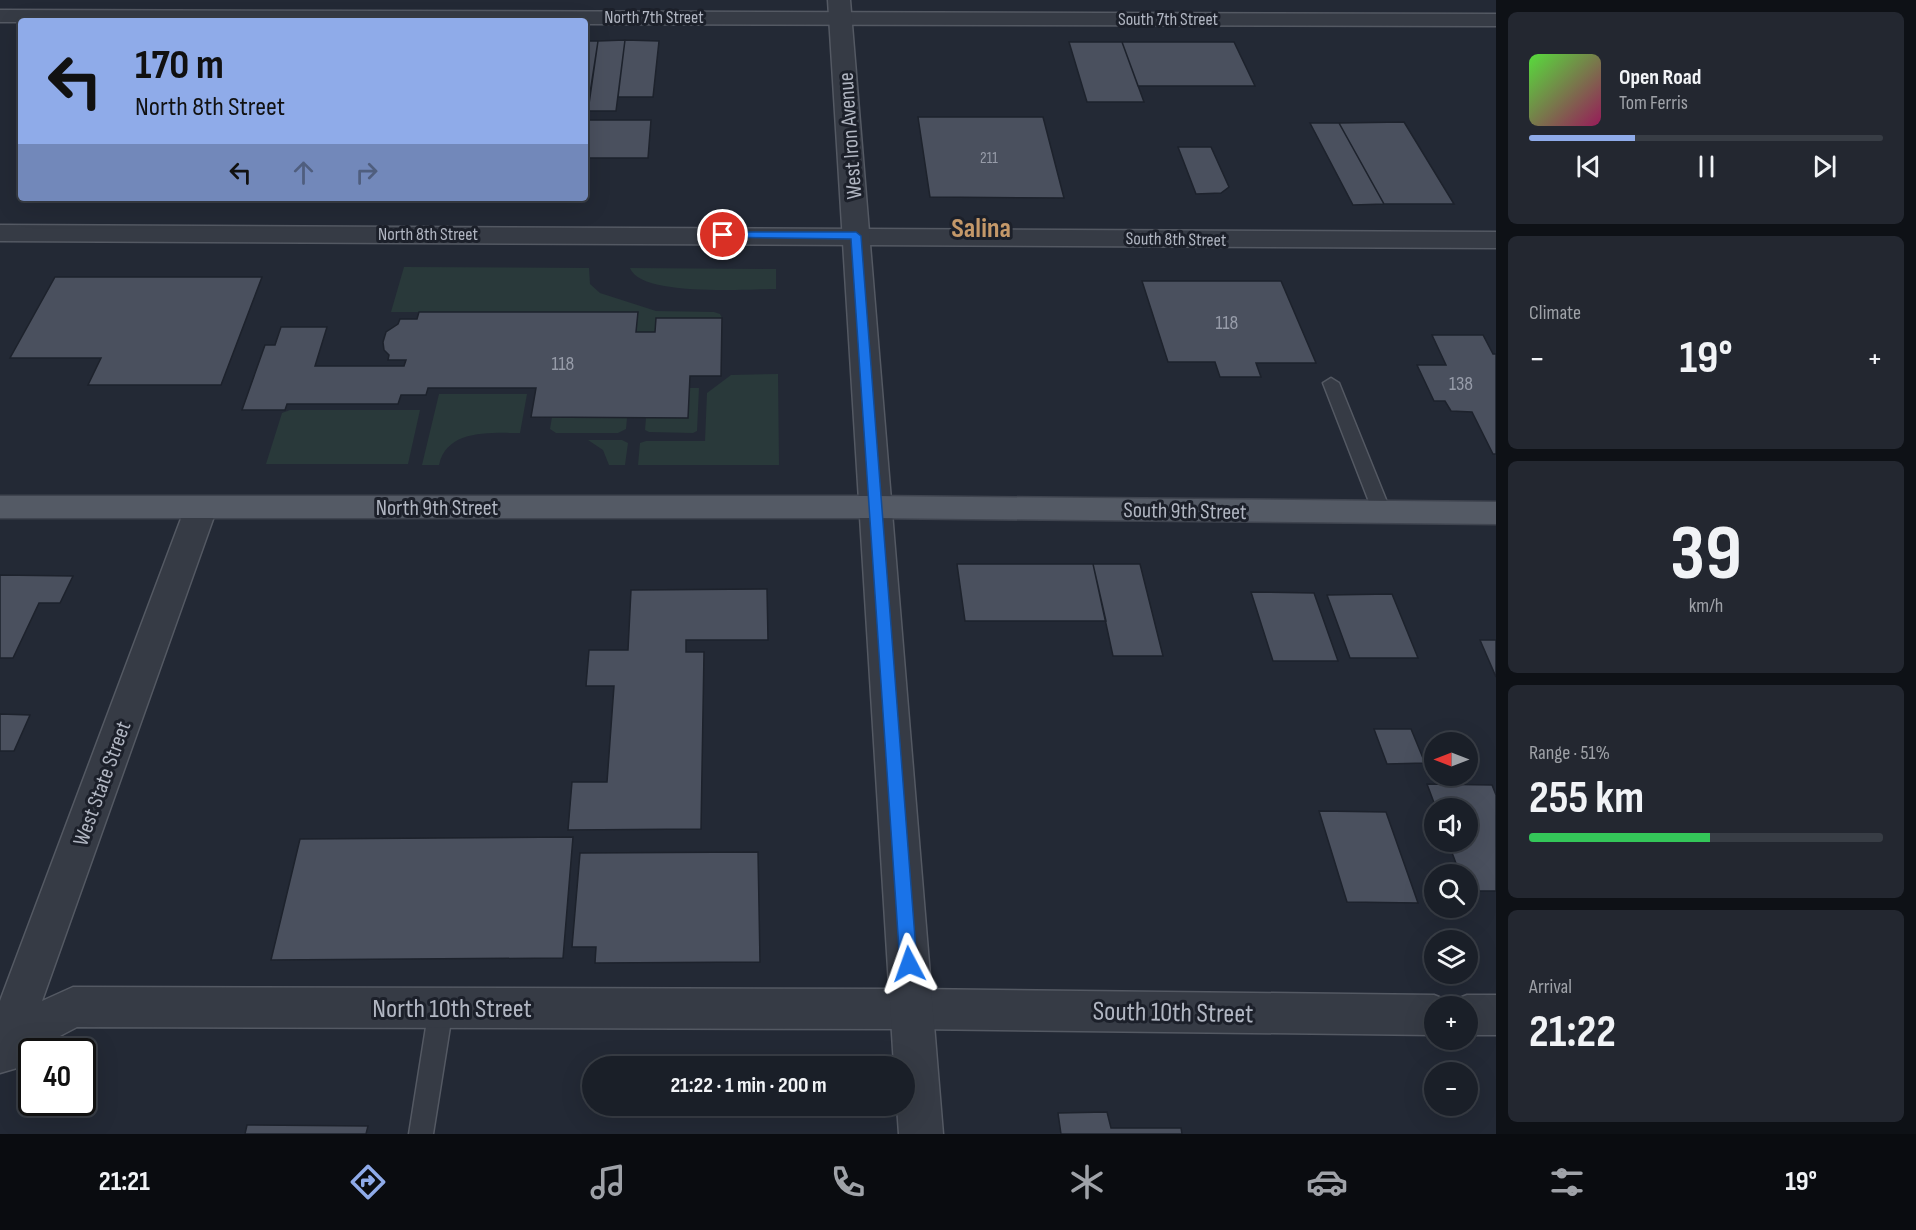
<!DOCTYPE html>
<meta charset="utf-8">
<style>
body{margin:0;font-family:"Sofia Sans Condensed",sans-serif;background:#232730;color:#f1f3f6;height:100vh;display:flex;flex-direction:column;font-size:22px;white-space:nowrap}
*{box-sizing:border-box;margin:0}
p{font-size:20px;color:#9fa2a8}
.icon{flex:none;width:33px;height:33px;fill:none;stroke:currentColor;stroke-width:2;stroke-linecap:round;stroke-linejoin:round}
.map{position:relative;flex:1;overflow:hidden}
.drawer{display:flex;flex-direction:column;gap:12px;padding:12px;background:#0e1116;width:420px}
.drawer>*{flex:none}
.hud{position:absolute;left:18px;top:18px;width:570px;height:183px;border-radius:6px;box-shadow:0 6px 24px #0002,0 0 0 2px #383d45;background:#8fabe9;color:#111;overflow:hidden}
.needle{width:39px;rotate:270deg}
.fabs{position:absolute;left:1424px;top:732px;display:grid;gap:12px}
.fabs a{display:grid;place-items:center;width:54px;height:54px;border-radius:50%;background:#1a1f28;box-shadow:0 6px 24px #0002,0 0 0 2px #383d45;font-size:30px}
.speed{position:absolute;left:18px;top:1038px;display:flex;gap:12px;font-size:30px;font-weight:700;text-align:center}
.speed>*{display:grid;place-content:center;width:78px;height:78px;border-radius:50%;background:#1a1f28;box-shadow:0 6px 24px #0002,0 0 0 2px #383d45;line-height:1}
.speed .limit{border:3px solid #111;border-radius:9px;background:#fff;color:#111}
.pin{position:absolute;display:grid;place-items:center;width:51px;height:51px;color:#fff;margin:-26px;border:3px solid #fff;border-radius:50%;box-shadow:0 2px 6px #0007}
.me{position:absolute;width:66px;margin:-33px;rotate:356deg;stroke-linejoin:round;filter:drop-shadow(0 0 4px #0008)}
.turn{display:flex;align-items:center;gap:21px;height:126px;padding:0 18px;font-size:27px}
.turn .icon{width:78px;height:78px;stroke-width:2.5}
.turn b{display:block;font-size:42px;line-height:51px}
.lanes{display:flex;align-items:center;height:57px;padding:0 18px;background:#0003;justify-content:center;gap:30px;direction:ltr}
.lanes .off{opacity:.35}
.big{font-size:45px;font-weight:700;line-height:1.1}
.drawer .tile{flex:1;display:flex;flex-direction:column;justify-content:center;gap:9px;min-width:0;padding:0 21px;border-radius:9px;background:#232730}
.drawer .dial{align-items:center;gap:0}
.dial b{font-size:78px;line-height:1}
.song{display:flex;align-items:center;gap:18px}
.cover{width:72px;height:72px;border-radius:9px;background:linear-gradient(135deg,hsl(110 70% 55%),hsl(330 70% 35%))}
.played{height:6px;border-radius:3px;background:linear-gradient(90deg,#8fabe9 30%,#383d45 30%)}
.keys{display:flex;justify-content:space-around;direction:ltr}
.heat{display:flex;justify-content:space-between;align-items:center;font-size:33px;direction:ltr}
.charge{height:9px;border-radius:4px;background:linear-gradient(90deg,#34c759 51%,#383d45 0)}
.trip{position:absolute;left:582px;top:1056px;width:333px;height:60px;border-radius:30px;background:#1a1f28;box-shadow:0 6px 24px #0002,0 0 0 2px #383d45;font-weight:700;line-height:60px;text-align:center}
.dock{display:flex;height:96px;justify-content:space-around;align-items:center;background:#0a0c10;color:#9fa2a8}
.dock .icon{width:42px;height:42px}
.dock .selected{color:#8fabe9}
.dock b{font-size:27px;color:#f1f3f6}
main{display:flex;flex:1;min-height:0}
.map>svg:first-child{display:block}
.green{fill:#29393a}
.building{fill:#4a505e;stroke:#1d222c;stroke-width:1.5}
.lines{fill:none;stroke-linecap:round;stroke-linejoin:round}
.service-casing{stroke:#545963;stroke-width:3}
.minor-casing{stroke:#545963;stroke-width:3}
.tertiary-casing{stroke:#545963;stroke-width:3}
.primary-casing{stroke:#3f444f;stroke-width:3}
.service{fill:#363b45;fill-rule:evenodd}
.minor{fill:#363b45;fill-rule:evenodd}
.tertiary{fill:#363b45;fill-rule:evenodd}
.primary{fill:#545a65;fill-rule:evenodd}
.route{fill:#1a73e8;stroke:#114b97;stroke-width:1.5}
.labels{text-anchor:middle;stroke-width:6;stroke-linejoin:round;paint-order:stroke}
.far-number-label{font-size:16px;fill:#979ca9}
.far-street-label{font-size:18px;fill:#b1b6c2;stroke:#1c202a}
.number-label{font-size:20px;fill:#979ca9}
.street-label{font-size:22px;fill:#b1b6c2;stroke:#1c202a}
.near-street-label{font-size:27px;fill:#b1b6c2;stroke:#1c202a}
.far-town-label{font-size:28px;font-weight:bold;fill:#c49869;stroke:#1c202a}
</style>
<main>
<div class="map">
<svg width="1496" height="1134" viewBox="0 0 1496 1134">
<rect width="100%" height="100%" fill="#232935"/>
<!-- green -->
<path class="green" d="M 404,267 L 589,268 L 590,284 L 600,293 L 656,311 L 714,312 L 720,314 L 722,318 L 656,318 L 655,332 L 636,332 L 638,312 L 391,312 Z
M 630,268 L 776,269 L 776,289 C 749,289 640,297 630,268 Z
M 778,374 L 779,465 L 638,465 L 640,443 L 646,441 L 705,441 L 707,393 L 731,375 Z
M 689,388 L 699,388 L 697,431 L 693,433 L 649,432 L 645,430 L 646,418 Z
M 439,394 L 527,394 L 520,433 C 490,433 447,429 439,465 L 422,465 Z
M 290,410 L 420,410 L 408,464 L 266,464 L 282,413 Z
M 552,417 L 627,418 L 626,429 L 618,433 L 556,433 L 550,429 Z
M 588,440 L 622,440 L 628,443 L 625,465 L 609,465 L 603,450 Z"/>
<!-- building -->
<path class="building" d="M 625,40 L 616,111 L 588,111 L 598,41 Z
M 625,40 L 659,41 L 653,97 L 618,97 Z
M 585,41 L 598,41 L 588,106 L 585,106 Z
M 1069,42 L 1122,42 L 1144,102 L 1087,102 Z
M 1122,42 L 1234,42 L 1255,86 L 1138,86 Z
M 918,117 L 1043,117 L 1064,198 L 930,197 Z
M 585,120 L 651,120 L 648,158 L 585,158 Z
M 1404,122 L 1454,204 L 1384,204 L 1339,123 Z
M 1310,123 L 1339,123 L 1384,204 L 1353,205 Z
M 1178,147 L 1211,147 L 1229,187 L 1221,193 L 1196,194 Z
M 55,277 L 262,277 L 221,385 L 88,385 L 101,358 L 10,358 Z
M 1142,281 L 1281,281 L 1316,363 L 1256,363 L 1261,377 L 1220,377 L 1215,362 L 1168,362 Z
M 419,312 L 638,312 L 636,332 L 655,332 L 656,318 L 722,318 L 721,376 L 690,376 L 688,418 L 531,417 L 536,388 L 428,388 L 426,395 L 401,395 L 398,404 L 287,404 L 285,410 L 242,410 L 265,345 L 275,345 L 281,327 L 327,327 L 315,366 L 404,366 L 406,360 L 388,360 L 389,355 L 384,350 L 383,342 L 386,332 L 398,324 L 400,319 L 417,319 Z
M 1432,335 L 1483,335 L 1493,354 L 1496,354 L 1496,454 L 1493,454 L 1472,412 L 1451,411 L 1445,401 L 1434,401 L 1417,365 L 1446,365 Z
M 957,564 L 1093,564 L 1106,621 L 965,621 Z
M 1093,564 L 1140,564 L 1163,656 L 1113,656 Z
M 0,575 L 73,576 L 60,603 L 39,603 L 13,658 L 0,658 Z
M 767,589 L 768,640 L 686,640 L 686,652 L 704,652 L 701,829 L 568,830 L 572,782 L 607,782 L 614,686 L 586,686 L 589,650 L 628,650 L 631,590 Z
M 1251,592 L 1314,593 L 1338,661 L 1273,661 Z
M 1392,594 L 1418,658 L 1350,658 L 1327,595 Z
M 1480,640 L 1496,640 L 1496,677 Z
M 0,714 L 30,715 L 14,751 L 0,751 Z
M 1374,729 L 1411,729 L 1425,763 L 1387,764 Z
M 1427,784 L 1492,785 L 1496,795 L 1496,891 L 1467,891 L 1467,874 L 1460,874 L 1448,842 L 1467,842 L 1467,808 L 1436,808 Z
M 1319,811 L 1386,812 L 1418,903 L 1347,902 Z
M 573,837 L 563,958 L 271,960 L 300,839 Z
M 758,852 L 760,962 L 595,963 L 596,947 L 572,947 L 580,853 Z
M 1107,1112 L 1111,1128 L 1181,1128 L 1182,1134 L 1061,1134 L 1058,1113 Z
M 247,1125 L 368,1126 L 366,1134 L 245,1134 Z"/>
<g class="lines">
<!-- service casing -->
<g class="service-casing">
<path id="service" d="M 1331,378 L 1339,383 L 1391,512 L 1388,516 L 1376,516 L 1373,512 L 1323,383 Z
M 441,997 L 449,1000 L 453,1008 L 433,1134 L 409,1134 L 429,1008 L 433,1000 Z"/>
</g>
<!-- minor casing -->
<g class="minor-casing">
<path id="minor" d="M 0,10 L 1496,14 L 1496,26 L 585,24 L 585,21 L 0,22 Z
M 0,225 L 1496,232 L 1496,248 L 0,241 Z
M 201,497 L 212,500 L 217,508 L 42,1001 L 73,987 L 912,989 L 1434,995 L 1449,1001 L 1450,1004 L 1452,1001 L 1467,995 L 1496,995 L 1496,1035 L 1467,1035 L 1467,1006 L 1434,1006 L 1434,1035 L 912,1029 L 77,1027 L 22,1056 L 17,1068 L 0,1073 L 0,1001 L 185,508 L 190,500 Z"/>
</g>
<!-- tertiary casing -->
<g class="tertiary-casing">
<path id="tertiary" d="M 828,0 L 850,0 L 943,1134 L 899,1134 L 897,1106 L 904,1106 L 904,1066 L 894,1066 Z"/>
</g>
<!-- primary casing -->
<g class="primary-casing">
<path id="primary" d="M 0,496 L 874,496 L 1496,502 L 1496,524 L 874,518 L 0,518 Z"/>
</g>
<!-- service -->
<use href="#service" class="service"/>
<!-- minor -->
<use href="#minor" class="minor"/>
<!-- tertiary -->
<use href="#tertiary" class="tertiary"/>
<!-- primary -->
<use href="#primary" class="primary"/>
</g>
<!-- route -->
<path class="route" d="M 723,232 L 856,232 L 861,236 L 917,964 L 915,969 L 909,972 L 903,969 L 900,964 L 851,239 L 719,237 L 719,233 Z"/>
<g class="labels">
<!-- far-number labels -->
<g class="far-number-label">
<text x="989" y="163">211</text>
</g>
<!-- far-street labels -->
<g class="far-street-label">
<text x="654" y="23">North 7th Street</text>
<text x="1168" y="25">South 7th Street</text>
<text x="428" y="240">North 8th Street</text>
<text transform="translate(1176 239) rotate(1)" y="6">South 8th Street</text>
</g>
<!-- number labels -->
<g class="number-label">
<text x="1227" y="329">118</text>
<text x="563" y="370">118</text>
<text x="1461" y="390">138</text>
</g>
<!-- street labels -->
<g class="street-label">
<text transform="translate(849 136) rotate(-94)" y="8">West Iron Avenue</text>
<text x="437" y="515">North 9th Street</text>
<text transform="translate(1185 510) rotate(1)" y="8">South 9th Street</text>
<text transform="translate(101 783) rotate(-70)" y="8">West State Street</text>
</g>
<!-- near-street labels -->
<g class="near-street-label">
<text x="452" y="1017">North 10th Street</text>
<text transform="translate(1173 1012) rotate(1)" y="9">South 10th Street</text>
</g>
<!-- far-town labels -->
<g class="far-town-label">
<text x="981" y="237">Salina</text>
</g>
</g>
</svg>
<div class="fabs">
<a><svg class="needle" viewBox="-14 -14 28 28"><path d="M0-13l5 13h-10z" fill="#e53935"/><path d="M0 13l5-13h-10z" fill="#9fa2a8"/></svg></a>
<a><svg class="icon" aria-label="sound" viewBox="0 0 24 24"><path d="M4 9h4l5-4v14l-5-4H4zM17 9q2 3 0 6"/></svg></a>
<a><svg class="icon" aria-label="search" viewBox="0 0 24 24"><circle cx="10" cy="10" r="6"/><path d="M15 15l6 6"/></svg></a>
<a><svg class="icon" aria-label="layers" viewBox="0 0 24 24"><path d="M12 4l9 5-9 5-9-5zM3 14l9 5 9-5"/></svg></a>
<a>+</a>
<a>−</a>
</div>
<div class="speed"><div class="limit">40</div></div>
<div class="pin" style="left:723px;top:235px;background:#d93025"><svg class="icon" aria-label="arrive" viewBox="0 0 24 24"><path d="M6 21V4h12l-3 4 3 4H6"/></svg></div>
<svg class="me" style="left:909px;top:964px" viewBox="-20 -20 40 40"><path d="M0-17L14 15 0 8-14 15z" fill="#1a73e8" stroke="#fff" stroke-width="4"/></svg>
<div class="trip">21:22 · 1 min · 200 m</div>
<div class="hud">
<div class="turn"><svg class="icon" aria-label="left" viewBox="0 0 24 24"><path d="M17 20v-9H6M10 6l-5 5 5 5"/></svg><div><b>170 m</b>North 8th Street</div></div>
<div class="lanes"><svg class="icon" aria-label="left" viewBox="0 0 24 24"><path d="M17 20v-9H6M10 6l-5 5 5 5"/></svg><svg class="icon off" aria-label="ahead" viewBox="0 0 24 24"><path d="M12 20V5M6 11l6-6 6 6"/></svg><svg class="icon off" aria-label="right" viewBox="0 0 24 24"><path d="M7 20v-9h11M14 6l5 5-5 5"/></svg></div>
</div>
</div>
<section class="drawer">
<div class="tile">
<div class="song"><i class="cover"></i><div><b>Open Road</b><p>Tom Ferris</p></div></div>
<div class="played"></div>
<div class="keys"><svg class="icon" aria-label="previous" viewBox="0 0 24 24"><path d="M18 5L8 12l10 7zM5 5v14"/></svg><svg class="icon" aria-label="pause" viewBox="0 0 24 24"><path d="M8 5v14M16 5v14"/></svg><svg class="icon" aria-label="next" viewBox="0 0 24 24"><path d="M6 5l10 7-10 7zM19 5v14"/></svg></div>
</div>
<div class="tile"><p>Climate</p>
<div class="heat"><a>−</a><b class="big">19°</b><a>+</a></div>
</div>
<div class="tile dial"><b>39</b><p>km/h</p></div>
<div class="tile"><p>Range · 51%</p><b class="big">255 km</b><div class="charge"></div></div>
<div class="tile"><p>Arrival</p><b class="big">21:22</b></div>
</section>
</main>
<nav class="dock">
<b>21:21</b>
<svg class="icon selected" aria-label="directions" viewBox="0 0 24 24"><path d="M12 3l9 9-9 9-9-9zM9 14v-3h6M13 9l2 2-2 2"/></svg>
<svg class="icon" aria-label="music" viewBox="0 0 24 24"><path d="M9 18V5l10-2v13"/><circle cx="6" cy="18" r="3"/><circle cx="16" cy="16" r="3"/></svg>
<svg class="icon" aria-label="phone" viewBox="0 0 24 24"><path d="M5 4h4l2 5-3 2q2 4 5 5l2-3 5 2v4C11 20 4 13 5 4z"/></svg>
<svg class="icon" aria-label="climate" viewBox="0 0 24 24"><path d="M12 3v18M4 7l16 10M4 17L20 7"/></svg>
<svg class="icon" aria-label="car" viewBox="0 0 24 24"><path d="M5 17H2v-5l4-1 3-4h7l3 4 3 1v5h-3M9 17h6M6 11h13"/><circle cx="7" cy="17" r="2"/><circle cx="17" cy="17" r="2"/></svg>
<svg class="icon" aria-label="filters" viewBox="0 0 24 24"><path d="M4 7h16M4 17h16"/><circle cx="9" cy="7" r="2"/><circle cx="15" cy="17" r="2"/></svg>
<b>19°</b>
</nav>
